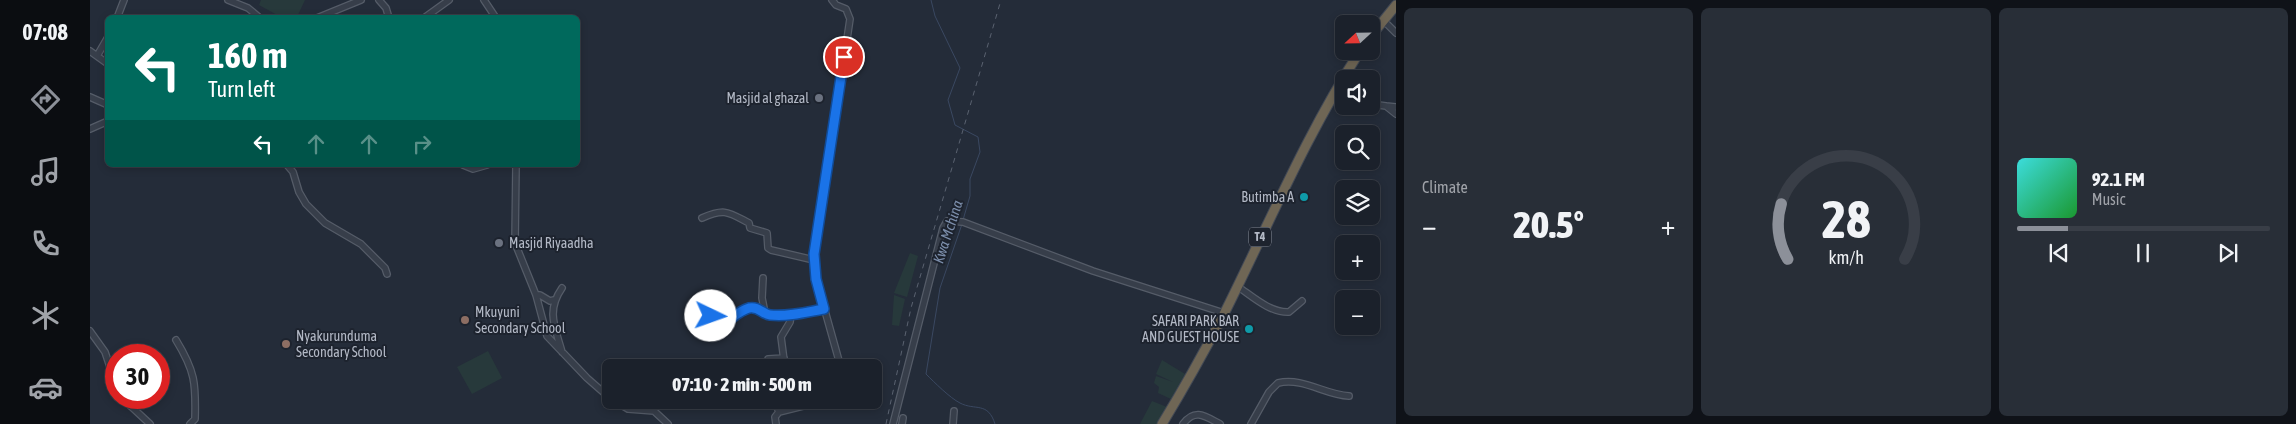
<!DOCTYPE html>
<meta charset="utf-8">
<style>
body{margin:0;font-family:"Asap Condensed",sans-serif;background:#282e37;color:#f1f3f6;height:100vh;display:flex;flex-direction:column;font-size:19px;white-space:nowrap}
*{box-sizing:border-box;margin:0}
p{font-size:16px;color:#a0a3a9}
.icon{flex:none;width:28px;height:28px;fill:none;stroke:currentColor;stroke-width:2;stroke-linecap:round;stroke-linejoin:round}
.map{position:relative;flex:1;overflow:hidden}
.panel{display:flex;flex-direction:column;gap:8px;padding:8px;background:#0f1218;width:900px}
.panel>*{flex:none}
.banner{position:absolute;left:15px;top:15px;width:475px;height:152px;border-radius:8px;box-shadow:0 2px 8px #0003,0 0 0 1px #393e47;background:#00695c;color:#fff;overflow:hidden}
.needle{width:32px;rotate:248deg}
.buttons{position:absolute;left:1245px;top:15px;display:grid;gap:10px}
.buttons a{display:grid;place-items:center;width:45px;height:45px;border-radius:8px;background:#1b212b;box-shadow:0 2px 8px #0003,0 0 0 1px #393e47;font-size:25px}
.speed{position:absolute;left:15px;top:344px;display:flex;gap:10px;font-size:25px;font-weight:700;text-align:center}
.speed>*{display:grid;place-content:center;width:65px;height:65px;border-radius:50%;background:#1b212b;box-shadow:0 2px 8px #0003,0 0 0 1px #393e47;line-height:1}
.speed .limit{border:8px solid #d22;background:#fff;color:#111}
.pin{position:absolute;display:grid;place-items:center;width:42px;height:42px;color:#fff;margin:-21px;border:2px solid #fff;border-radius:50%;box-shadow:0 1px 5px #0007}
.me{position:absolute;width:55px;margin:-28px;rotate:93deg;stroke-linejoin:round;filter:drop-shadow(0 0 4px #0008)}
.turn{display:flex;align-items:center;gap:18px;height:105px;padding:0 20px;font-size:22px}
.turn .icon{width:65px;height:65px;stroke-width:2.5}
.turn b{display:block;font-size:35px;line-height:42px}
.lanes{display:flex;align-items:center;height:48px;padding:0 20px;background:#0003;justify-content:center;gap:25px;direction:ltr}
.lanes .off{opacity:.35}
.big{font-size:38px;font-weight:800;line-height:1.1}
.panel .card{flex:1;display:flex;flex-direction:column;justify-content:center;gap:8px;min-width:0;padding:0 18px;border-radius:8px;background:#282e37}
.panel .dial{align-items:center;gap:0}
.dial svg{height:130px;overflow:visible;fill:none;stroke:#393e47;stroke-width:7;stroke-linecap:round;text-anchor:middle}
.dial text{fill:#f1f3f6;stroke:none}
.song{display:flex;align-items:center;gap:15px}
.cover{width:60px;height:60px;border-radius:8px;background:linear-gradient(135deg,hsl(180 70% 55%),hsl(130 70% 35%))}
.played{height:5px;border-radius:2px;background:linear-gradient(90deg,#8c9099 20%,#393e47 20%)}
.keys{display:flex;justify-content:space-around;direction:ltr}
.heat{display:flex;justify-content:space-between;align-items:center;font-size:28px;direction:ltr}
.panel .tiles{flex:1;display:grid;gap:8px;grid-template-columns:repeat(3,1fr)}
.trip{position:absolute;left:512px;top:359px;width:280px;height:50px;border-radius:8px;background:#1b212b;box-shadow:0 2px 8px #0003,0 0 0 1px #393e47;font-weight:800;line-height:50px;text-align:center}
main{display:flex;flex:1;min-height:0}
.dock{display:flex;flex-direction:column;width:90px;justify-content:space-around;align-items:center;background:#0b0d11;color:#a0a3a9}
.dock .icon{width:35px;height:35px}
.dock .current{color:#8c9099}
.dock b{font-size:22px;color:#f1f3f6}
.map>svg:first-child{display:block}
.garden{fill:#27393b}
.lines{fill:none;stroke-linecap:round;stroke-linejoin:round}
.stream{stroke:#3a4861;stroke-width:1}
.minor-casing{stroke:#555c68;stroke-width:8}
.highway-casing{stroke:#424955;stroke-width:11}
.minor{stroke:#373e4a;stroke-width:5.5}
.highway{stroke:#6f6655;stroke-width:9}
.rail{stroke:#5a6270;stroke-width:1;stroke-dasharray:5 5;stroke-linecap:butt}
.route-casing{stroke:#114b97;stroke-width:12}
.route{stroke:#1a73e8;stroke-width:9}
.worship-dot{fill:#6b7280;stroke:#1d232e;stroke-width:2}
.culture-dot{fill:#0f9aa8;stroke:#1d232e;stroke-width:2}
.education-dot{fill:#8d6e63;stroke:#1d232e;stroke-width:2}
.labels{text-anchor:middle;stroke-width:4;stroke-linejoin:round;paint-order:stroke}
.shield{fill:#1d232e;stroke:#868c98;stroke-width:1}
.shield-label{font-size:12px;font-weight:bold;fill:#b3b9c6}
.poi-label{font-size:14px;fill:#b3b9c6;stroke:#1d232e;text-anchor:end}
.water-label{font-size:15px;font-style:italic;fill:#7c8eab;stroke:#1d232e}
</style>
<main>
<nav class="dock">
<b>07:08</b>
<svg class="icon current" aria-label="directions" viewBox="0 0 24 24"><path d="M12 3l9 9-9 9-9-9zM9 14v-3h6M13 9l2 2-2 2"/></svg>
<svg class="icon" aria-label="music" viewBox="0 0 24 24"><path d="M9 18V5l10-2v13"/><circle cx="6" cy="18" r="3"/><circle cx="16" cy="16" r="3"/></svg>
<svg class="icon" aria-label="phone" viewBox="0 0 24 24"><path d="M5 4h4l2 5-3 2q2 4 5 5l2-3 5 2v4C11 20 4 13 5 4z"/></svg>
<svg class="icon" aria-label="climate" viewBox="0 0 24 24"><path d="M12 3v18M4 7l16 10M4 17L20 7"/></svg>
<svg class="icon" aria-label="car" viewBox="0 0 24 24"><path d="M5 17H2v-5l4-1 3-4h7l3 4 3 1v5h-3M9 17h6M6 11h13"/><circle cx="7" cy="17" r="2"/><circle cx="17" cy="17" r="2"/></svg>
</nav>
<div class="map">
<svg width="1306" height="424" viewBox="0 0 1306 424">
<rect width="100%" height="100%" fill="#242c39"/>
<!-- garden -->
<path class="garden" d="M 171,0 L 215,0 L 207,17 L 191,17 L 169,5 Z
M 820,253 L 828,256 L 817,297 L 804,293 Z
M 804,295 L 815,299 L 809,326 L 802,325 Z
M 398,351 L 412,378 L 382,394 L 367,367 Z
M 1072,360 L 1095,374 L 1081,399 L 1068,393 L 1069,387 L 1064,383 L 1066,376 L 1083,382 L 1066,374 Z
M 1062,401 L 1077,407 L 1067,424 L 1050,424 Z"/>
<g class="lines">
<!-- stream -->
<path class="stream" d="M 841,0 L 845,16 L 870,68 L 858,100 L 865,125 L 888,137 L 890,152 L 880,179 L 880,196 L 873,220
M 872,224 L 850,288 L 836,374 C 844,382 860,398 870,403 C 885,411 898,401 905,424"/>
<!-- minor casing -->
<g class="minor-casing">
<path id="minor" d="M 138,0 L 158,8 L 170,18
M 289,0 L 296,8 L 299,18
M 394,0 L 406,18
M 742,0 L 746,5 L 756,9 L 760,19 L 724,260 L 730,293 L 751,368
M 27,18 L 34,0
M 227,18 L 271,0
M 334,18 L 359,0
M 1294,21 L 1306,33
M 0,51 L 18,64
M 7,56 L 18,37
M 0,97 L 18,105
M 1281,104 L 1296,106 L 1306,114
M 1296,106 L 1306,107
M 0,129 L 18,121
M 197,165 L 203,172 L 209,192 L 216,204 L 235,223 L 271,244 L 295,268 L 297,274
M 373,165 L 383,169 L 397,165
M 426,165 L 425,243 L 446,295 L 457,336 L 497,378 L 521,399
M 612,218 C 635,208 638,212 659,223 L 660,228 L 677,233 L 678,248 L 681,250 L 724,260
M 673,278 L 672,298 L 675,313
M 1147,286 C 1162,296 1180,313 1199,312 L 1212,301
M 472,288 C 456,311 465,327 472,352
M 446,295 L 450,295 L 460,301 L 464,300
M 621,316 L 629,317 L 636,322 C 644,317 650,310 660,308 C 669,306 674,315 682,315 C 700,316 717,312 734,309
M 0,331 L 15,352 L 26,385
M 86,340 C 105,371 106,383 105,419 L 100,424
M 676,368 L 678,359 L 694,358
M 695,368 L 691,337 L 700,322 L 701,315
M 32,398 L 60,424
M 523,400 L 538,409 L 564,411 L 578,424
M 684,400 L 689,412
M 686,424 L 685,417 L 689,412 L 737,400
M 803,424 L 853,228 L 857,221 L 873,222 L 1003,271 L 1134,313
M 812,424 L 813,418
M 863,424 L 864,411
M 1093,424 C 1105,408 1115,416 1130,424
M 1161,424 L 1179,392 L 1188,383 C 1213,377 1235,395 1259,396"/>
</g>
<!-- highway casing -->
<g class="highway-casing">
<path id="highway" d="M 1281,36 L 1306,5
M 1072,424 C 1094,388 1114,352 1134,314 C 1178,226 1216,135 1270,51"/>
</g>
<!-- minor -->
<use href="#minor" class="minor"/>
<!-- highway -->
<use href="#highway" class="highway"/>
<!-- rail -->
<path class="rail" d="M 796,424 L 821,308 L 911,0"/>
</g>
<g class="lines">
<!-- route casing -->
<g class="route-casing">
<path id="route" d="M 621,316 L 629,317 L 636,322 C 644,317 649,311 659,308 C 669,306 672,314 680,315 C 698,317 717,312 734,309 L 726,279 L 724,254 L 754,57"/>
</g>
<!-- route -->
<use href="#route" class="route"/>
</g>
<!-- markers -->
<g class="worship-dot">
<circle cx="729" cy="98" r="5"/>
<circle cx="409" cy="243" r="5"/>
</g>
<g class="culture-dot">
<circle cx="1214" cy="197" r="5"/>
<circle cx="1159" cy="329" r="5"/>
</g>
<g class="education-dot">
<circle cx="375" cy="320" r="5"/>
<circle cx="196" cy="344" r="5"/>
</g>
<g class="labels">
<!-- shield labels -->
<rect class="shield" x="1159" y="227.5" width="22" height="19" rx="4"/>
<g class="shield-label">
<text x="1170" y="241">T4</text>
</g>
<!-- poi labels -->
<g class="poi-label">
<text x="719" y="103">Masjid al ghazal</text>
<text x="1204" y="202">Butimba A</text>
<text x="419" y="248" text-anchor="start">Masjid Riyaadha</text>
<text x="385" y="317" text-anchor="start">Mkuyuni<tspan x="385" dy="16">Secondary School</tspan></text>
<text x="1149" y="326">SAFARI PARK BAR<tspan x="1149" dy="16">AND GUEST HOUSE</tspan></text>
<text x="206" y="341" text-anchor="start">Nyakurunduma<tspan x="206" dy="16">Secondary School</tspan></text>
</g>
<!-- water labels -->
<g class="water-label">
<text transform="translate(858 232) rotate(-72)" y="5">Kwa Mchina</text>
</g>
</g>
</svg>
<div class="buttons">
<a><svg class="needle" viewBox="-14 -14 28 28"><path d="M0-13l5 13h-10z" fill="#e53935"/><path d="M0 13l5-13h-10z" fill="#a0a3a9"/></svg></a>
<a><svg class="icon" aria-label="sound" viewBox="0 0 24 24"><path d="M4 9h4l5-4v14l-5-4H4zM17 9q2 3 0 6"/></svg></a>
<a><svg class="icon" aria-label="search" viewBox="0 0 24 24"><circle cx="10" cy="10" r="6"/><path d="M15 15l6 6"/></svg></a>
<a><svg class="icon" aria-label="layers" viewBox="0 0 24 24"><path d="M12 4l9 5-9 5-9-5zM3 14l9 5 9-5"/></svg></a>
<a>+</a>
<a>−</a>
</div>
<div class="speed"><div class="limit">30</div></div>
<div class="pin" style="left:754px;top:57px;background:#d93025"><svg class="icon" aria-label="arrive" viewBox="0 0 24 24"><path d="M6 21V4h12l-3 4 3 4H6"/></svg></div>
<svg class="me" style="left:621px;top:316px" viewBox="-20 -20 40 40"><circle r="19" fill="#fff"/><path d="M0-13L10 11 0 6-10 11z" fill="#1a73e8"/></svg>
<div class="trip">07:10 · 2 min · 500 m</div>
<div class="banner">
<div class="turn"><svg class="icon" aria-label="left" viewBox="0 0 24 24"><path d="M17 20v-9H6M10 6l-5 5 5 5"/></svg><div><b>160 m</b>Turn left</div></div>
<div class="lanes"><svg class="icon" aria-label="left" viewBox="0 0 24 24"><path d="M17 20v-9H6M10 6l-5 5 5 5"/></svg><svg class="icon off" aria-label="ahead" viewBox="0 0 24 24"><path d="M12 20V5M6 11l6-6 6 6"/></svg><svg class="icon off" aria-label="ahead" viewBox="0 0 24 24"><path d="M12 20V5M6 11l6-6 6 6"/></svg><svg class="icon off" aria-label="right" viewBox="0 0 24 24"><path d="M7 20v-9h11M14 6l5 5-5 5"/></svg></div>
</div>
</div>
<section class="panel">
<div class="tiles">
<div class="card"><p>Climate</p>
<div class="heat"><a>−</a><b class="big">20.5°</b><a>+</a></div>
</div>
<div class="card dial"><svg viewBox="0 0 100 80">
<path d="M14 69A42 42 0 1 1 86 69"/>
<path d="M14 69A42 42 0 0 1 10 35" stroke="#8c9099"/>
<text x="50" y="56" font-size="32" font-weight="700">28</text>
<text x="50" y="72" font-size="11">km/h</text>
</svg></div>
<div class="card">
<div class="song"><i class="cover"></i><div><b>92.1 FM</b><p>Music</p></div></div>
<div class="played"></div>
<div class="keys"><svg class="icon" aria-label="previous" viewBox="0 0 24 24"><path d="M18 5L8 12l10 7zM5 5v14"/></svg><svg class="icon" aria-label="pause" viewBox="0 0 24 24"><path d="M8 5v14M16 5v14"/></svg><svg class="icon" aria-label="next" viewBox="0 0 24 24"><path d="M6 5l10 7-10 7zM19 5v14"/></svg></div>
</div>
</div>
</section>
</main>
